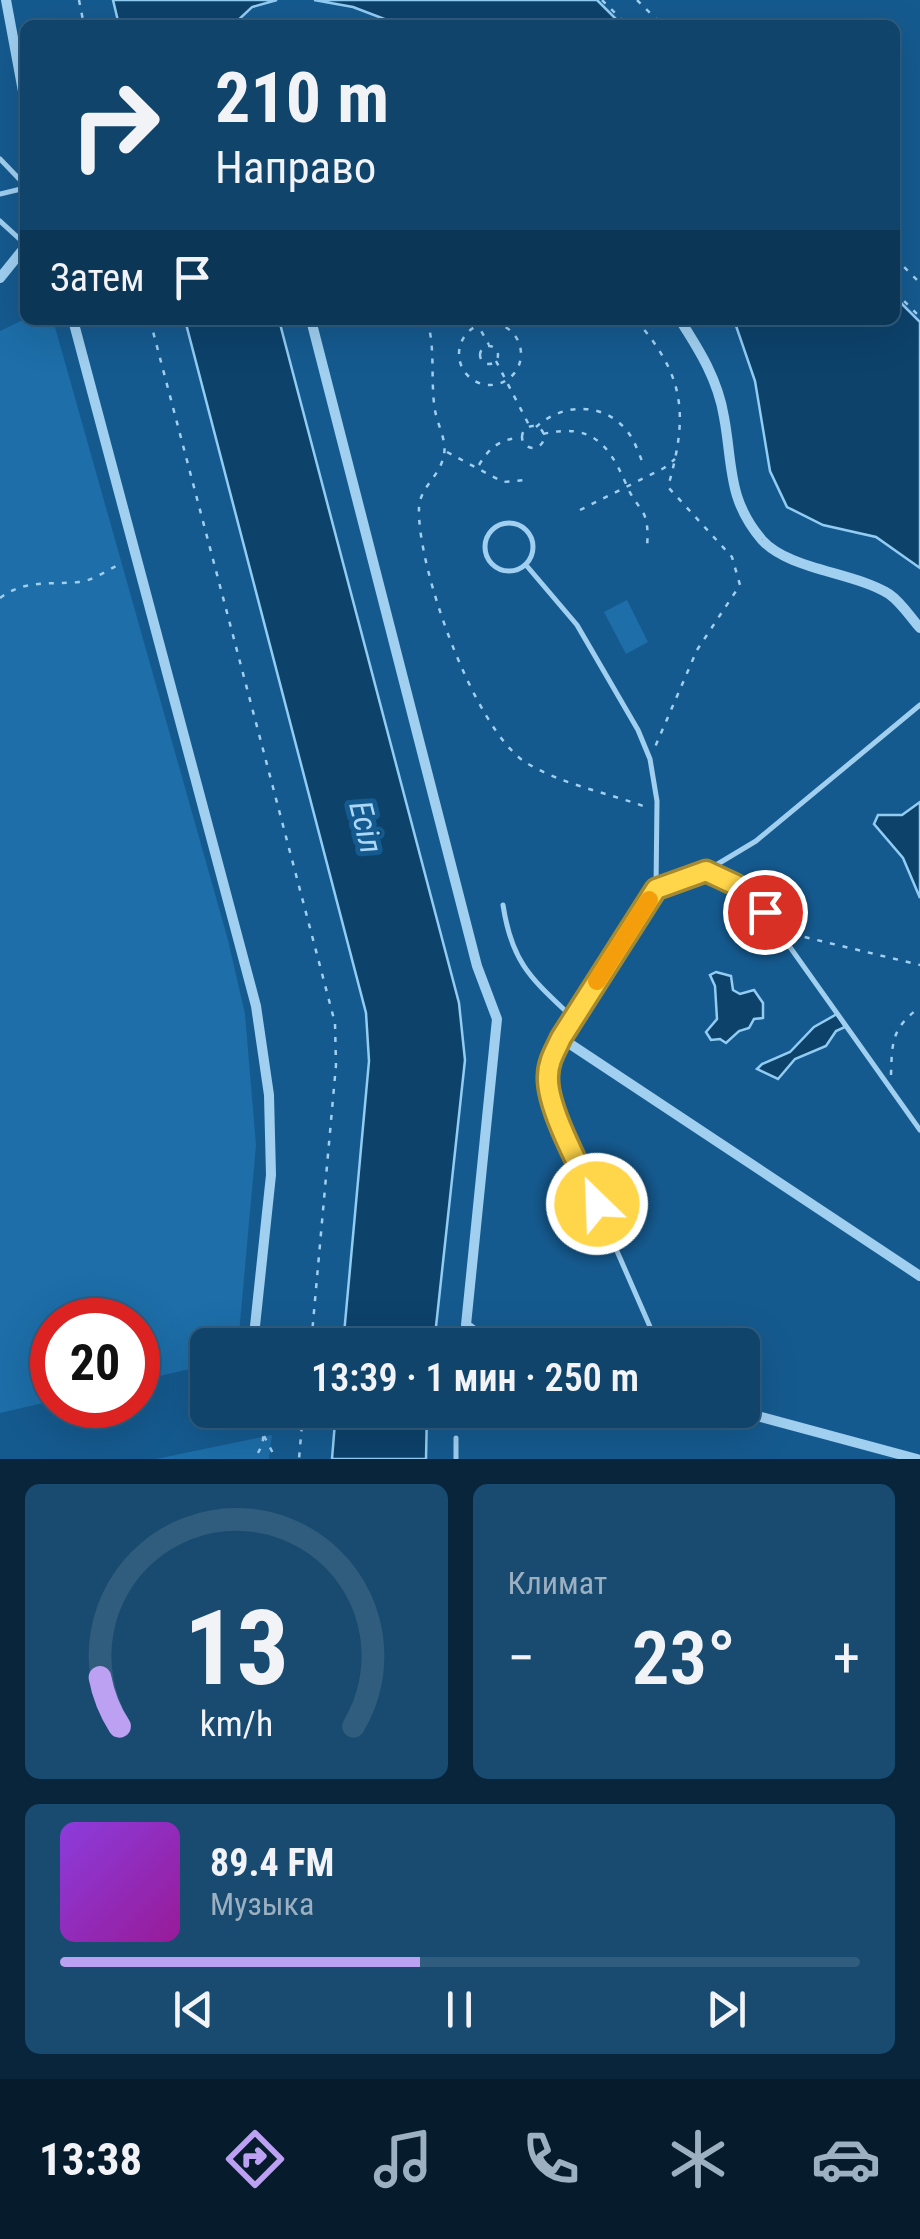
<!DOCTYPE html>
<html lang="ru">
<meta charset="utf-8">
<style>
body{margin:0;font-family:"Roboto Condensed",sans-serif;background:#194b71;color:#f1f3f6;height:100vh;display:flex;flex-direction:column;font-size:38px;white-space:nowrap}
*{box-sizing:border-box;margin:0}
p{font-size:32px;color:#9cb0c1}
.icon{flex:none;width:55px;height:55px;fill:none;stroke:currentColor;stroke-width:2;stroke-linecap:round;stroke-linejoin:round}
.map{position:relative;height:1459px;overflow:hidden}
.panel{display:flex;flex-direction:column;gap:25px;padding:25px;background:#09253b;flex:1}
.panel>*{flex:none}
.hud{position:absolute;left:20px;top:20px;width:880px;height:305px;border-radius:15px;box-shadow:0 10px 40px #0002,0 0 0 2px #305c7e;background:#10446b;color:#f1f3f6;overflow:hidden}
.speed{position:absolute;left:30px;top:1298px;display:flex;gap:20px;font-size:50px;font-weight:700;text-align:center}
.speed>*{display:grid;place-content:center;width:130px;height:130px;border-radius:50%;background:#10446b;box-shadow:0 10px 40px #0002,0 0 0 2px #305c7e;line-height:1}
.speed .limit{border:15px solid #d22;background:#fff;color:#111}
.pin{position:absolute;display:grid;place-items:center;width:85px;height:85px;color:#fff;margin:-42px;border:5px solid #fff;border-radius:50%;box-shadow:0 2px 10px #0007}
.me{position:absolute;width:110px;margin:-55px;rotate:336deg;stroke-linejoin:round;filter:drop-shadow(0 0 8px #0008)}
.turn{display:flex;align-items:center;gap:35px;height:210px;padding:0 30px;font-size:45px}
.turn .icon{width:130px;height:130px;stroke-width:2.5}
.turn b{display:block;font-size:70px;line-height:85px}
.then{display:flex;align-items:center;height:95px;padding:0 30px;background:#0003;gap:20px;font-size:38px}
.big{font-size:75px;font-weight:600;line-height:1.1}
.panel .tile{flex:1;display:flex;flex-direction:column;justify-content:center;gap:15px;min-width:0;padding:0 35px;border-radius:15px;background:#194b71}
.panel .dial{align-items:center;gap:0}
.dial svg{height:260px;overflow:visible;fill:none;stroke:#305c7e;stroke-width:7;stroke-linecap:round;text-anchor:middle}
.dial text{fill:#f1f3f6;stroke:none}
.song{display:flex;align-items:center;gap:30px}
.cover{width:120px;height:120px;border-radius:15px;background:linear-gradient(135deg,hsl(270 70% 55%),hsl(300 70% 35%))}
.played{height:10px;border-radius:5px;background:linear-gradient(90deg,#bca0f2 45%,#305c7e 45%)}
.keys{display:flex;justify-content:space-around;direction:ltr}
.heat{display:flex;justify-content:space-between;align-items:center;font-size:55px;direction:ltr}
.panel .tiles{flex:1;display:grid;gap:25px;grid-template-columns:1fr 1fr}
.tile:last-child{grid-column:span 2}
.trip{position:absolute;left:190px;top:1328px;width:570px;height:100px;border-radius:15px;background:#10446b;box-shadow:0 10px 40px #0002,0 0 0 2px #305c7e;font-weight:600;line-height:100px;text-align:center}
.menu{display:flex;height:160px;justify-content:space-around;align-items:center;background:#061b2b;color:#9cb0c1}
.menu .icon{width:70px;height:70px}
.menu .current{color:#bca0f2}
.menu b{font-size:45px;color:#f1f3f6}
.map>svg:first-child{display:block}
.green{fill:#1d6ea9}
.water{fill:#0d426b;stroke:#92ccf3;stroke-width:2.5}
.lines{fill:none;stroke-linecap:round;stroke-linejoin:round}
.path{stroke:#a0cff0;stroke-width:2.5;stroke-dasharray:5 8;stroke-linecap:butt}
.service{stroke:#a0cff0;stroke-width:5}
.minor{stroke:#a0cff0;stroke-width:10}
.route-casing{stroke:#a68a30;stroke-width:25}
.route{stroke:#ffd54a;stroke-width:18}
.slow{stroke:#f59e0b;stroke-width:18}
.labels{text-anchor:middle;stroke-width:10;stroke-linejoin:round;paint-order:stroke}
.water-label{font-size:32px;font-style:italic;fill:#acd8f8;stroke:#155a8f}
</style>
<div class="map">
<svg width="920" height="1459" viewBox="0 0 920 1459">
<rect width="100%" height="100%" fill="#155a8f"/>
<!-- green -->
<path class="green" d="M 25,319 L 53,320 L 228,940 L 245,1014 L 256,1145 L 238,1345 L 208,1345 L 207,1365 L 138,1381 L 138,1320 L 52,1320 L 52,1401 L 0,1413 L 0,331 Z
M 627,600 L 648,642 L 626,654 L 604,612 Z
M 272,1435 L 269,1459 L 156,1459 Z"/>
<!-- water -->
<path class="water" d="M 113,0 L 277,0 L 252,7 L 233,25 L 119,25 Z
M 314,0 L 597,0 L 622,25 L 400,25 L 353,7 Z
M 895,297 L 920,322 L 920,568 L 876,537 L 823,525 L 787,507 L 770,471 L 755,381 L 734,320 L 895,320 Z
M 185,320 L 279,320 L 459,1003 L 465,1060 L 434,1345 L 343,1345 L 369,1061 L 366,1013 Z
M 920,802 L 920,898 L 903,858 L 874,824 L 878,815 L 902,815 Z
M 716,972 L 731,976 L 733,990 L 740,994 L 754,990 L 763,1003 L 763,1018 L 754,1019 L 749,1028 L 739,1031 L 726,1043 L 720,1039 L 711,1040 L 706,1032 L 717,1019 L 715,986 L 710,975 Z
M 837,1014 L 845,1027 L 836,1031 L 826,1046 L 795,1059 L 778,1079 L 757,1069 L 762,1064 L 790,1052 L 814,1027 Z
M 336,1410 L 427,1410 L 426,1459 L 332,1459 Z"/>
<g class="lines">
<!-- path -->
<path class="path" d="M 79,0 L 84,25
M 602,0 L 627,25
M 637,0 L 662,25
M 895,258 L 920,283
M 895,292 L 920,317
M 150,320 L 335,1023 L 336,1065 L 311,1345
M 427,320 C 436,349 430,381 435,410 C 437,424 447,441 444,454 C 441,476 420,486 419,508 C 417,568 474,728 525,762 C 560,784 608,793 646,807
M 475,320 L 489,345
M 636,320 C 686,377 688,416 668,487 L 732,557 L 740,585 L 697,650 L 655,747
M459 354a31 31 0 1 1 62 0a31 31 0 1 1-62 0Z
M480 355a9 9 0 1 1 18 0a9 9 0 1 1-18 0Z
M 496,361 L 530,427
M522 437a11 11 0 1 1 22 0a11 11 0 1 1-22 0Z
M 536,427 C 562,403 604,401 628,432 C 634,440 638,451 642,461
M 543,434 C 590,423 608,442 626,484 C 639,515 650,505 647,548
M 447,452 L 503,482 L 526,480
M 479,465 C 489,448 500,439 519,438
M 580,510 L 664,468 L 675,459
M 0,598 C 25,579 50,585 79,582 C 91,581 105,572 116,566
M 792,934 L 920,965
M 891,1075 C 892,1041 892,1028 920,1007
M 208,1380 L 203,1387 L 208,1402
M 212,1410 L 229,1417 L 257,1419 C 267,1434 264,1445 254,1459
M 283,1410 L 302,1424 L 299,1459
M 264,1436 L 276,1459"/>
<!-- service -->
<path class="service" d="M 0,159 L 25,185
M 0,194 L 25,188
M 0,221 L 25,244
M485 547a24 24 0 1 1 48 0a24 24 0 1 1-48 0Z
M 526,565 L 577,625 L 638,730 L 650,759 L 657,801 L 656,889
M 706,871 L 736,885 L 765,912 L 920,1130
M 503,905 C 512,964 532,979 573,1018
M 658,1345 L 551,1100 L 547,1080 L 550,1062 L 561,1038 L 656,889 L 706,871 L 756,841 L 920,705
M 456,1438 L 456,1459"/>
<!-- minor -->
<path class="minor" d="M 6,0 L 25,102
M 0,278 L 25,247
M 73,320 L 256,1006 L 269,1095 L 271,1175 L 253,1345
M 311,320 L 477,966 L 497,1019 L 466,1325 L 485,1339 L 502,1345
M 680,320 C 700,351 718,380 724,417 C 733,465 727,499 762,540 C 789,570 854,572 889,594 C 901,602 911,618 920,628
M 561,1038 L 920,1276
M 735,1410 L 917,1459"/>
</g>
<g class="lines">
<!-- route casing -->
<g class="route-casing">
<path id="route" d="M 597,1204 C 583,1173 546,1108 548,1076 C 548,1062 555,1051 561,1038 L 656,889 L 706,871 L 736,885 L 765,912"/>
</g>
<!-- route -->
<use href="#route" class="route"/>
<!-- slow -->
<path class="slow" d="M 597,981 L 649,900"/>
</g>
<g class="labels">
<!-- water labels -->
<g class="water-label">
<text transform="translate(366 827) rotate(76)" y="11">Есіл</text>
</g>
</g>
</svg>
<div class="speed"><div class="limit">20</div></div>
<div class="pin" style="left:765px;top:912px;background:#d93025"><svg class="icon" aria-label="arrive" viewBox="0 0 24 24"><path d="M6 21V4h12l-3 4 3 4H6"/></svg></div>
<svg class="me" style="left:597px;top:1204px" viewBox="-20 -20 40 40"><circle r="17" fill="#ffd54a" stroke="#fff" stroke-width="3"/><path d="M0-11L8 9 0 5-8 9z" fill="#fff"/></svg>
<div class="trip">13:39 · 1 мин · 250 m</div>
<div class="hud">
<div class="turn"><svg class="icon" aria-label="right" viewBox="0 0 24 24"><path d="M7 20v-9h11M14 6l5 5-5 5"/></svg><div><b>210 m</b>Направо</div></div>
<div class="then">Затем<svg class="icon" aria-label="arrive" viewBox="0 0 24 24"><path d="M6 21V4h12l-3 4 3 4H6"/></svg></div>
</div>
</div>
<section class="panel">
<div class="tiles">
<div class="tile dial"><svg viewBox="0 0 100 80">
<path d="M14 69A42 42 0 1 1 86 69"/>
<path d="M14 69A42 42 0 0 1 8 54" stroke="#bca0f2"/>
<text x="50" y="56" font-size="32" font-weight="700">13</text>
<text x="50" y="72" font-size="11">km/h</text>
</svg></div>
<div class="tile"><p>Климат</p>
<div class="heat"><a>−</a><b class="big">23°</b><a>+</a></div>
</div>
<div class="tile">
<div class="song"><i class="cover"></i><div><b>89.4 FM</b><p>Музыка</p></div></div>
<div class="played"></div>
<div class="keys"><svg class="icon" aria-label="previous" viewBox="0 0 24 24"><path d="M18 5L8 12l10 7zM5 5v14"/></svg><svg class="icon" aria-label="pause" viewBox="0 0 24 24"><path d="M8 5v14M16 5v14"/></svg><svg class="icon" aria-label="next" viewBox="0 0 24 24"><path d="M6 5l10 7-10 7zM19 5v14"/></svg></div>
</div>
</div>
</section>
<nav class="menu">
<b>13:38</b>
<svg class="icon current" aria-label="directions" viewBox="0 0 24 24"><path d="M12 3l9 9-9 9-9-9zM9 14v-3h6M13 9l2 2-2 2"/></svg>
<svg class="icon" aria-label="music" viewBox="0 0 24 24"><path d="M9 18V5l10-2v13"/><circle cx="6" cy="18" r="3"/><circle cx="16" cy="16" r="3"/></svg>
<svg class="icon" aria-label="phone" viewBox="0 0 24 24"><path d="M5 4h4l2 5-3 2q2 4 5 5l2-3 5 2v4C11 20 4 13 5 4z"/></svg>
<svg class="icon" aria-label="climate" viewBox="0 0 24 24"><path d="M12 3v18M4 7l16 10M4 17L20 7"/></svg>
<svg class="icon" aria-label="car" viewBox="0 0 24 24"><path d="M5 17H2v-5l4-1 3-4h7l3 4 3 1v5h-3M9 17h6M6 11h13"/><circle cx="7" cy="17" r="2"/><circle cx="17" cy="17" r="2"/></svg>
</nav>
